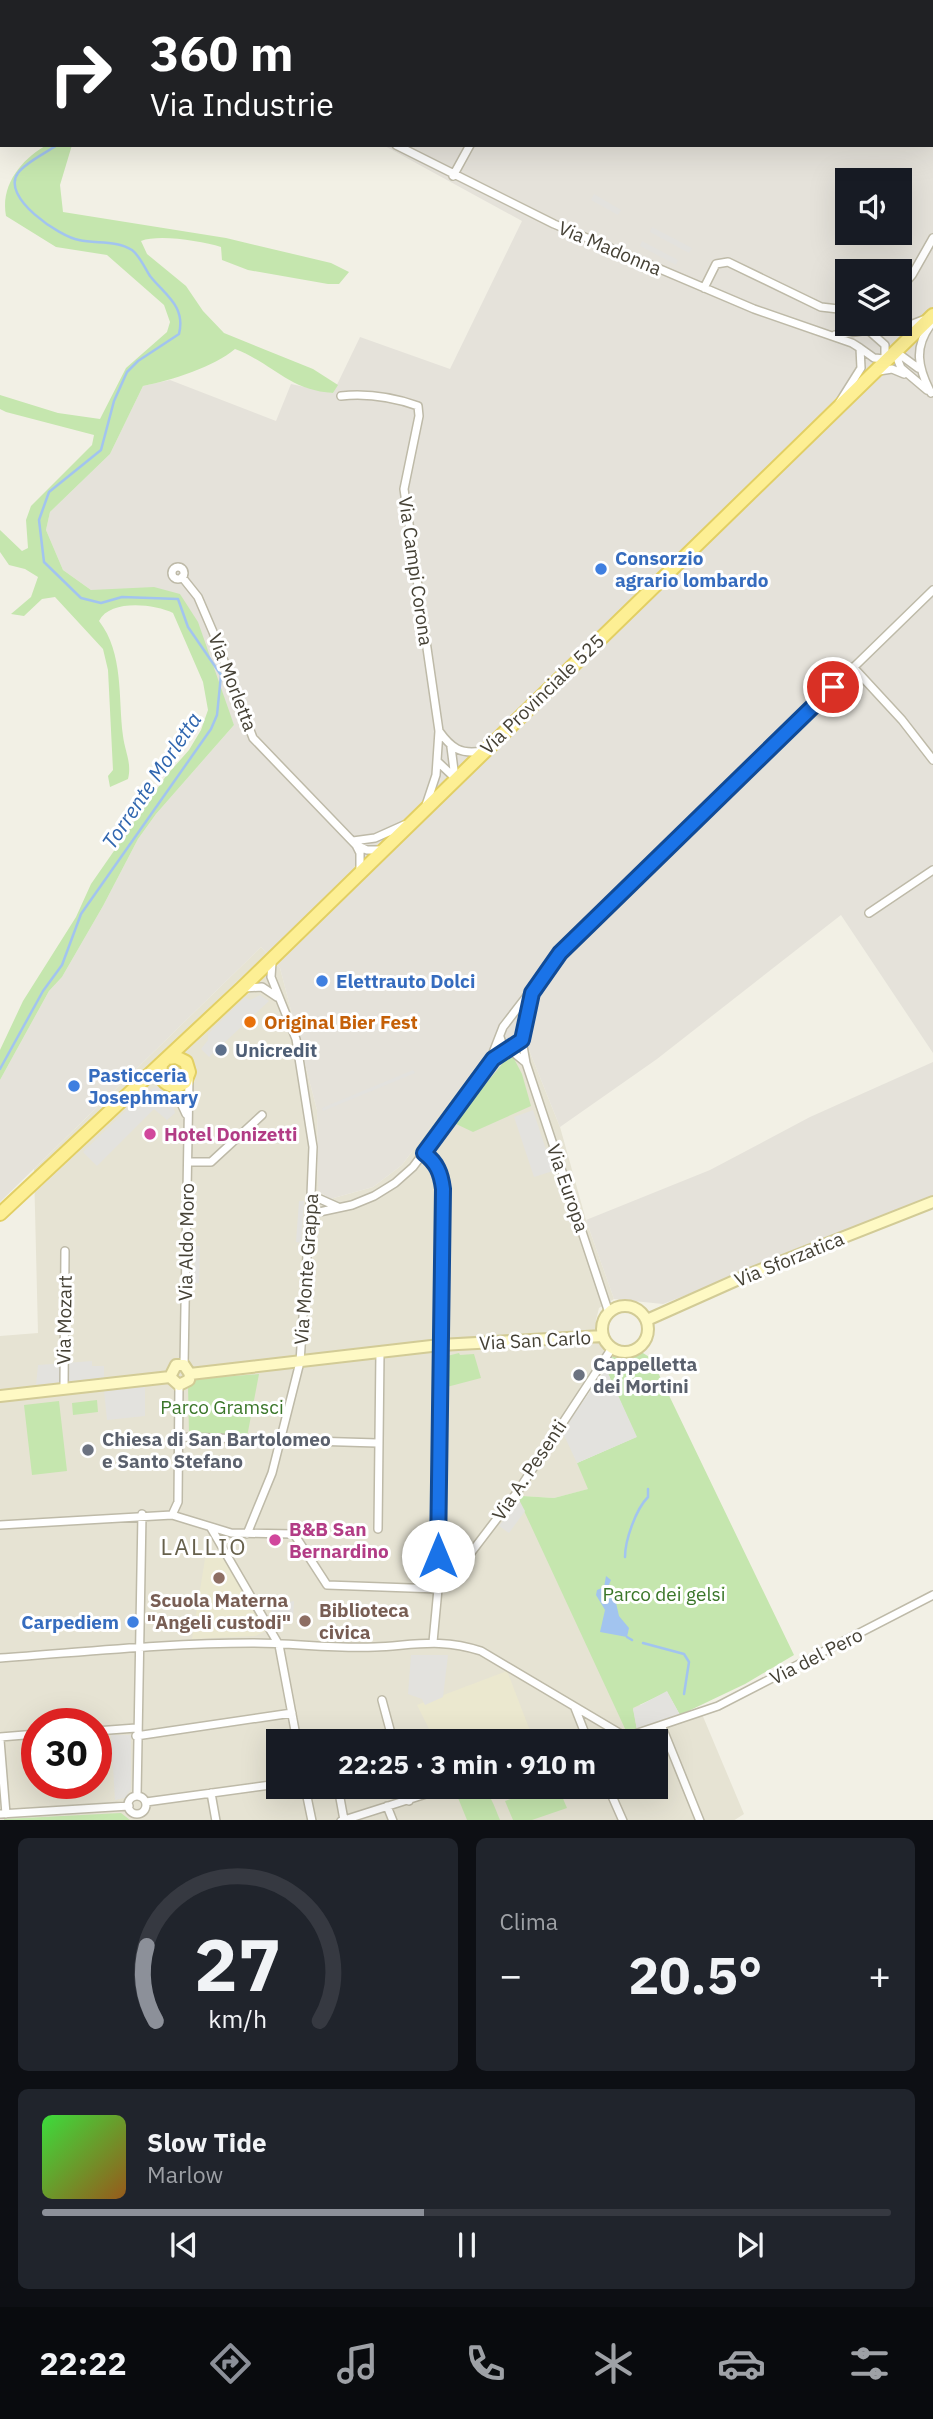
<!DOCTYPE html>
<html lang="it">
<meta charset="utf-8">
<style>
body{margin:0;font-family:"IBM Plex Sans",sans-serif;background:#20242c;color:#f1f3f6;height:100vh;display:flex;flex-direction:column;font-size:26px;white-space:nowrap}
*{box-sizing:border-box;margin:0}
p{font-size:23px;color:#9ea1a6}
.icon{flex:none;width:38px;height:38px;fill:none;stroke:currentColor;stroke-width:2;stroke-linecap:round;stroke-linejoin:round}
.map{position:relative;height:1820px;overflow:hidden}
.drawer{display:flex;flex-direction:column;gap:18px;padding:18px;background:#0d0f14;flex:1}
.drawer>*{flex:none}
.hud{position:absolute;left:0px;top:0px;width:934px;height:147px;box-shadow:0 7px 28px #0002;background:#202124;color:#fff;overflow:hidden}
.fabs{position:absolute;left:835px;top:168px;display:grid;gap:14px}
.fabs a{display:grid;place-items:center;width:77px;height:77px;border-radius:0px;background:#171b24;box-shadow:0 7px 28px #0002;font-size:35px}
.speed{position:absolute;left:21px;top:1708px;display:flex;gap:14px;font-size:35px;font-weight:700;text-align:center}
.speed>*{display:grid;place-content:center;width:91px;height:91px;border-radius:50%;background:#171b24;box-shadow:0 7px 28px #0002;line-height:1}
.speed .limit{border:10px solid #d22;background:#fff;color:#111}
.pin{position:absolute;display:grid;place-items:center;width:60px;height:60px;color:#fff;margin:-30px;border:4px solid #fff;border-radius:50%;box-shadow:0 2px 7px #0007}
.me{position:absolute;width:77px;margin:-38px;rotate:0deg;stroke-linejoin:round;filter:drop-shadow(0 0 5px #0008)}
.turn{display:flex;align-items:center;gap:24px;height:147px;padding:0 35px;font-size:32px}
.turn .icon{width:91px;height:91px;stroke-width:2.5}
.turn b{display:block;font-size:49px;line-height:60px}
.big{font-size:52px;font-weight:800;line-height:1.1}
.drawer .tile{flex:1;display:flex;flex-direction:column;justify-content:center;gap:10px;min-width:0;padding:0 24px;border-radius:10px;background:#20242c}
.drawer .dial{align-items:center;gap:0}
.dial svg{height:182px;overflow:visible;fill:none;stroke:#363941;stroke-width:7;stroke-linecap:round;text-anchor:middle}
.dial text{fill:#f1f3f6;stroke:none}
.song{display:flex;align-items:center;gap:21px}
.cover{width:84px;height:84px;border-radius:10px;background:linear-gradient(135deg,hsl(120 70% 55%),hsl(30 70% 35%))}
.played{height:7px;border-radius:4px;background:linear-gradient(90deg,#8c9099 45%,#363941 45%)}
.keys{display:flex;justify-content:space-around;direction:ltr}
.heat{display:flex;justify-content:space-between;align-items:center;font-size:38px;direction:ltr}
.drawer .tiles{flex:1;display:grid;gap:18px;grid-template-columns:1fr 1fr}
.tile:last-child{grid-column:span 2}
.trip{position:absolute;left:266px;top:1729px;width:402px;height:70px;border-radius:0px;background:#171b24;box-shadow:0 7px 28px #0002;font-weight:800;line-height:70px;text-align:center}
.tab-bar{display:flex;height:112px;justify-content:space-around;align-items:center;background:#090b0e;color:#9ea1a6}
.tab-bar .icon{width:49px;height:49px}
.tab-bar .on{color:#8c9099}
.tab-bar b{font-size:32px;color:#f1f3f6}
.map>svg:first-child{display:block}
.residential{fill:#e6e3d3;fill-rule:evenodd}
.industrial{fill:#e5e2da;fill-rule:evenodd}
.education{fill:#ebe8cf}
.green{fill:#c5e6ae}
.parking{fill:#e3e2de}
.water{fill:#a2c4ef}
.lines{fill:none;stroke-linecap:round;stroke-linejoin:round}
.stream{stroke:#a2c4ef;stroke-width:2.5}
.street-casing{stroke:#bebaa8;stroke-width:10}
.secondary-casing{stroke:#d2cb96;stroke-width:14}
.primary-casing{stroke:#e2cf64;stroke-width:16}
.street{stroke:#fff;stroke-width:7}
.secondary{stroke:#fef9c4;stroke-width:10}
.primary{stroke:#fdef94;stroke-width:12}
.route-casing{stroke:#114b97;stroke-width:18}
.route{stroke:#1a73e8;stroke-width:12}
.shop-dot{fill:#3f7fe0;stroke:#fff;stroke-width:2.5}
.food-dot{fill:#e8710a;stroke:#fff;stroke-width:2.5}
.service-dot{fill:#5c6f8a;stroke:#fff;stroke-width:2.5}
.hotel-dot{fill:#d1479c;stroke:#fff;stroke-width:2.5}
.worship-dot{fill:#6b7280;stroke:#fff;stroke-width:2.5}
.education-dot{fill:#8d6e63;stroke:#fff;stroke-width:2.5}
.labels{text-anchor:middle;stroke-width:6;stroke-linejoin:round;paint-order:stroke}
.street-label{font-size:19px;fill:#454135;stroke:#fff}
.shop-label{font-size:19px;font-weight:bold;fill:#366cbe;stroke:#fff;text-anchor:start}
.food-label{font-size:19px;font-weight:bold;fill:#c56008;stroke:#fff;text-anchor:start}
.service-label{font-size:19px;font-weight:bold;fill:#4e5e75;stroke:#fff;text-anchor:start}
.hotel-label{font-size:19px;font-weight:bold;fill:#b23c85;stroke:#fff;text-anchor:start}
.worship-label{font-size:19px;font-weight:bold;fill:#5b616d;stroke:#fff;text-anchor:start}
.park-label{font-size:19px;fill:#3a7629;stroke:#fff}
.education-label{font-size:19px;font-weight:bold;fill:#785e54;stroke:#fff}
.water-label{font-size:21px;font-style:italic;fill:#3066af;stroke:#fff}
.quarter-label{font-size:23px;letter-spacing:2px;fill:#67614c;stroke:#fff}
</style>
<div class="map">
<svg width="933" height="1821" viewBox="0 0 933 1821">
<rect width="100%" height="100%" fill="#f2f0e5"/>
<!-- residential -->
<path class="residential" d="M 261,947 L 280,968 L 317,1110 L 318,1191 L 330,1199 L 373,1187 L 402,1165 L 486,1053 L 529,1050 L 560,1127 L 586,1220 L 614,1299 L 599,1308 L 596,1320 L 601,1345 L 614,1354 L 563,1430 L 589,1489 L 554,1498 L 523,1496 L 520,1500 L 570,1603 L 654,1726 L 699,1707 L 744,1814 L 733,1821 L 0,1821 L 0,1336 L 38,1333 L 34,1169 ZM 37,1724 L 96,1724 L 96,1783 L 37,1783 ZM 278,1741 L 656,1741 L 656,1787 L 278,1787 Z"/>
<!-- industrial -->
<path class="industrial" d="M 365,0 L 590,0 L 593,2 L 364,2 Z
M 655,0 L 933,0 L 933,1053 L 841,915 L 657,1059 L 560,1127 L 529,1050 L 486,1053 L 402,1165 L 373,1187 L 330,1199 L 318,1191 L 317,1110 L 280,968 L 261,947 L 0,1202 L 0,1080 L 49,991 L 62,977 L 103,906 L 138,839 L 156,814 L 234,725 L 180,594 L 91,590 L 63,570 L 46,530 L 50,512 L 110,454 L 143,386 L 170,380 L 276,421 L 291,384 L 333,393 L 360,337 L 450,369 L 522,221 L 383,145 L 933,145 L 933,2 ZM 847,180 L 900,180 L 900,233 L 847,233 ZM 847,271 L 900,271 L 900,324 L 847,324 Z
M 933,1062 L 933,1199 L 663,1304 L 614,1299 L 586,1220 L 710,1170 L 810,1117 Z"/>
<!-- education -->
<path class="education" d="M 221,1549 L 266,1631 L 255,1636 L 192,1639 L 205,1559 Z
M 507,1671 L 534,1741 L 435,1741 L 417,1705 Z"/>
<!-- green -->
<path class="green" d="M 47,145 L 72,145 L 60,185 L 63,212 L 226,238 L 331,263 L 349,272 L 339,284 L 328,284 L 248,270 L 222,260 L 221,247 C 201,241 159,234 141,241 L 147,254 L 186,286 L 203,311 L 224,333 L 313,369 L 338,385 L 333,393 C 288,390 274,364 235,349 C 214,367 172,380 143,386 L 110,454 L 50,512 L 46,530 L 63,570 L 91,590 L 154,587 L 180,594 L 198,622 L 234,725 L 156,814 L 138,839 L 103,906 L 62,977 L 49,991 L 0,1080 L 0,1050 L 23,1001 L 76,917 L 91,884 L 166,776 L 189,750 L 201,730 L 208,710 L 203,682 L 173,613 C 154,604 110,599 99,621 C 124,653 118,698 123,736 C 125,752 132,763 128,779 L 110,787 L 108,776 L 113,770 L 108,670 L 103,649 L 55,597 L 42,599 L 24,616 L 11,614 L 31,597 L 38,577 L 25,569 L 9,565 L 0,552 L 0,530 L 22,551 L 28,548 L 26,520 L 31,506 L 92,445 L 94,435 L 6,412 L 0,409 L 0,395 L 58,413 L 100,419 L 126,368 L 167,332 L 170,322 L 164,305 L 107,255 L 56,247 L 6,216 C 0,184 23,158 47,145 Z
M 511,1053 L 522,1074 L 531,1106 L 473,1132 L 454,1123 Z
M 638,1350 L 651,1358 L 794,1655 L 745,1684 L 680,1715 L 667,1692 L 633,1708 L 637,1730 L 627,1733 L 519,1500 L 523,1496 L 554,1498 L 588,1489 L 577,1463 L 636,1437 L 606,1369 L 614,1354 Z
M 459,1353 L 460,1355 L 474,1354 L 481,1378 L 443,1388 L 443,1357 Z
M 259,1374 L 247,1437 L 189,1434 L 188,1386 L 196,1379 Z
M 97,1400 L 98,1412 L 73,1415 L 72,1403 Z
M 59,1401 L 67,1471 L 32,1475 L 24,1405 Z
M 458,1787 C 490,1787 489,1793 500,1820 L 467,1820 L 454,1788 Z
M 543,1787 L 558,1787 L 567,1808 L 532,1820 L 513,1820 L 505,1801 Z
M 121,1813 L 130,1820 L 4,1820 L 4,1819 Z"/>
<!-- parking -->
<path class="parking" d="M 594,194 L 621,210 L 618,215 L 591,200 Z
M 652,227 L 692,248 L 689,253 L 650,232 Z
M 642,241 L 678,260 L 676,265 L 640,246 Z
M 260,995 L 269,1001 L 209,1057 L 201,1049 L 208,1040 L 208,1034 L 245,997 L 250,1000 Z
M 413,1070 L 415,1073 L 323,1111 L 322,1108 Z
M 158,1086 L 170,1091 L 175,1113 L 167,1120 L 154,1109 L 97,1166 L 83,1152 L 145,1092 Z
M 533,1110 L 553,1171 L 534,1177 L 514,1117 Z
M 299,1201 L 304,1201 L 301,1243 L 296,1242 Z
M 195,1246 L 200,1246 L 199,1283 L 194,1283 Z
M 92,1361 L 92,1366 L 104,1366 L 104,1378 L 36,1385 L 38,1365 Z
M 606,1369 L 637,1437 L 577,1463 L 562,1431 Z
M 145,1386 L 145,1416 L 107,1420 L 104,1390 Z
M 228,1442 L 270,1445 L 270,1449 L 227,1447 Z
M 519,1500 L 525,1511 L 509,1533 L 499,1526 Z
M 294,1601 L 293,1619 L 278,1622 L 268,1606 Z
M 411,1655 L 448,1655 L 443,1697 L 425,1705 L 422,1699 L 408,1694 Z
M 667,1691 L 680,1715 L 637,1730 L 633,1709 Z
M 111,1735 L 131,1735 L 131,1789 L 125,1798 L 115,1800 Z"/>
<!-- water -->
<path class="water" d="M 606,1576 L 611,1580 L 608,1587 L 614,1594 L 619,1616 L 629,1628 L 627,1637 L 600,1632 L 605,1610 L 596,1595 L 597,1590 L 604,1587 Z"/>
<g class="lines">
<!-- stream -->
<path class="stream" d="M 118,2 L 119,0
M 0,1069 L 43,991 L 62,965 L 81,914 L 211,729 L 217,715 L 221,675 L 188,627 L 178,599 L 122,597 L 101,603 L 81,598 L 44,562 L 39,520 L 49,492 L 101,450 L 114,401 L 127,372 L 138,361 L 179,334 C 186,306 165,295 150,276 C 145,268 139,255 132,250 C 116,240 96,244 79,240 C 60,237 0,197 18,173 C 26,162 46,153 57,145
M 625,1557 C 625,1540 636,1509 648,1497 L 648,1489
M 627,1637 L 632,1640
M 643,1643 L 684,1654 L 689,1662 L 684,1694"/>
<!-- street casing -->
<g class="street-casing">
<path id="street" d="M 548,2 L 549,0
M 396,145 L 554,224 L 754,309 L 852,343 L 860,348 L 861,368 L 839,403
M 453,176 L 470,145
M 704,288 L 716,264 L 728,262 L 821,307 L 847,310
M 900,289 L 912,275 L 933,238
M 871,331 L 895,331 L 923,320
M 835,335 L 868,330 L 885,345 L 885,359 L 874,358 L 860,348
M 895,351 L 918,368
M 895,353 L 901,368 L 927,390
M 879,371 L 892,369 L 904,374
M 931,393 C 918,368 913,347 932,323
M 341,396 C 368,393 392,397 418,406 L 419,416 L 404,489 L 439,731 L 436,775 L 426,805
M172 573a6 6 0 1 1 12 0a6 6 0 1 1-12 0Z
M 182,577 L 198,597 L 213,632 L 253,738 L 356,845 L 360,853 L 360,872
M 853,667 L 902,720 L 933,760
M 439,731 C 451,748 461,755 482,751
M 451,747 L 455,778
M 438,762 L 455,778
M 353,841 L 375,838 L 404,825
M 356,845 L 367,850 L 382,850
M 869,913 L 933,870
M 243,988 L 262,987 L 277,997
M 531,996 L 522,1040 L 526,1063 L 609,1313
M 500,1037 L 502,1043 L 525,1062
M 173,1086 L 186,1114
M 424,1153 C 437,1163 441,1173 443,1189 L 438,1589 L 433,1642
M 188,1162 L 211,1162 L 262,1115
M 311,1195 L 338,1207
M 310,1214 L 352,1205 L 374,1196 L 395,1183 L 413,1167 L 487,1068 L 503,1027 L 560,953 L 933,590
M 184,1365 L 189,1078
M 64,1389 L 65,1251
M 179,1437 L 377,1443
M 172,1515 L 178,1502 L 179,1385
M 0,1525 L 172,1515 L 231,1533 L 294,1534 L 327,1585 L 438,1589
M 211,1528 L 279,1645 L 297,1741
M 378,1529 L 380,1352
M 247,1534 L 272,1473 L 300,1362 L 311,1195 L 313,1147 L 296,1039 L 271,977 L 272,962
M 438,1582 L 451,1579 L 518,1491 L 612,1348
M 0,1658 C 84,1652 168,1643 252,1643 C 293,1643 334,1649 375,1647 C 415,1645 441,1638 481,1651 L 626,1737 L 718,1706 L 933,1595
M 382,1700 L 393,1741
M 575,1708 L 588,1741
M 662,1727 L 700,1821
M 96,1731 L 136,1728
M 136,1736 L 292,1713
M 0,1737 L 37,1734
M 329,1737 L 329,1741
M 0,1740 L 6,1814
M 305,1787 L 312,1821
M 338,1787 L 344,1820
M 405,1787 L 409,1801
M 608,1787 L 623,1821
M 211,1793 L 216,1821
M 137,1796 L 142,1514
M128 1805a9 9 0 1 1 18 0a9 9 0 1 1-18 0Z
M 146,1802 L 278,1784
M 387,1806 L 393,1821
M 0,1814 L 129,1806
M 341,1821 L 448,1787"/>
</g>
<!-- secondary casing -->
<g class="secondary-casing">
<path id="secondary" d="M602 1329a23 23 0 1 1 46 0a23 23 0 1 1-46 0Z
M 647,1320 L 750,1274 L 933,1202
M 190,1374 L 440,1345 L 603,1336
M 170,1377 L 176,1365 L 184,1365 L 190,1374
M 170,1377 L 179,1385 L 189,1380 L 190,1374
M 0,1396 L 170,1377"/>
</g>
<!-- primary casing -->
<g class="primary-casing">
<path id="primary" d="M 161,1065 L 160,1075 C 165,1086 175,1089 185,1082 L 189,1072 L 186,1062 L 176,1057 L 167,1058
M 0,1214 L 242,988 L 933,315"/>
</g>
<!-- street -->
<use href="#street" class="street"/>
<!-- secondary -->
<use href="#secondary" class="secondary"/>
<!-- primary -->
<use href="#primary" class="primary"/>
</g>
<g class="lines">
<!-- route casing -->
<g class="route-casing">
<path id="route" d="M 438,1556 L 443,1189 C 441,1173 437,1163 424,1153 L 493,1059 L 522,1040 L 532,993 L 560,953 L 833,687"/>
</g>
<!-- route -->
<use href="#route" class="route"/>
</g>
<!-- markers -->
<g class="shop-dot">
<circle cx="601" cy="569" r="7"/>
<circle cx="322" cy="981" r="7"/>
<circle cx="74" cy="1086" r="7"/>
<circle cx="133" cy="1622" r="7"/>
</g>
<circle class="food-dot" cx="250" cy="1022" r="7"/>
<circle class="service-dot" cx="221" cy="1050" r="7"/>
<g class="hotel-dot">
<circle cx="150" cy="1134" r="7"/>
<circle cx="275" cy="1540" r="7"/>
</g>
<g class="worship-dot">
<circle cx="579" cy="1375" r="7"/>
<circle cx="88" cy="1450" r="7"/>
</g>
<g class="education-dot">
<circle cx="219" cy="1578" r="7"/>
<circle cx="305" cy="1621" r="7"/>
</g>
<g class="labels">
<!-- street labels -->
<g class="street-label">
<text transform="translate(610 248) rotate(23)" y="7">Via Madonna</text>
<text transform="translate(416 571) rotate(82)" y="7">Via Campi Corona</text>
<text transform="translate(233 682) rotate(69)" y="7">Via Morletta</text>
<text transform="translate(542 694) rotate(-44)" y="7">Via Provinciale 525</text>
<text transform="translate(568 1188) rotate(71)" y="7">Via Europa</text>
<text transform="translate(186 1242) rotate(-89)" y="7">Via Aldo Moro</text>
<text transform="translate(789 1259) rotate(-22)" y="7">Via Sforzatica</text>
<text transform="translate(306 1269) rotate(-86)" y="7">Via Monte Grappa</text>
<text transform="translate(64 1320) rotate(-89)" y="7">Via Mozart</text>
<text transform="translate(535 1340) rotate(-3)" y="7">Via San Carlo</text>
<text transform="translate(529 1470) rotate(-56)" y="7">Via A. Pesenti</text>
<text transform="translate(816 1656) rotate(-27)" y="7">Via del Pero</text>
</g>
<!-- shop labels -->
<g class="shop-label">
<text x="615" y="565">Consorzio<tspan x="615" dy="22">agrario lombardo</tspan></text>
<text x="336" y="988">Elettrauto Dolci</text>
<text x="88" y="1082">Pasticceria<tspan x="88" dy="22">Josephmary</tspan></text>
<text x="119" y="1629" text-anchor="end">Carpediem</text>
</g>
<!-- food labels -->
<g class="food-label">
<text x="264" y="1029">Original Bier Fest</text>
</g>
<!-- service labels -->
<g class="service-label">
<text x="235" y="1057">Unicredit</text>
</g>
<!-- hotel labels -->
<g class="hotel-label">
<text x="164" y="1141">Hotel Donizetti</text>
<text x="289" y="1536">B&amp;B San<tspan x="289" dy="22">Bernardino</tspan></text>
</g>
<!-- worship labels -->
<g class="worship-label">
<text x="593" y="1371">Cappelletta<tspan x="593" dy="22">dei Mortini</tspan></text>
<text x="102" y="1446">Chiesa di San Bartolomeo<tspan x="102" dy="22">e Santo Stefano</tspan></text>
</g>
<!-- park labels -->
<g class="park-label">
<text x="222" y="1414">Parco Gramsci</text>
<text x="664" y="1601">Parco dei gelsi</text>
</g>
<!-- education labels -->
<g class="education-label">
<text x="219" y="1607">Scuola Materna<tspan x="219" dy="22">"Angeli custodi"</tspan></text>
<text x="319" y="1617" text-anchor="start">Biblioteca<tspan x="319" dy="22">civica</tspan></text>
</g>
<!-- water labels -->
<g class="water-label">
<text transform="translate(152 781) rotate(-56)" y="7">Torrente Morletta</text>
</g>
<!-- quarter labels -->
<g class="quarter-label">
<text x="204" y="1555">LALLIO</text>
</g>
</g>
</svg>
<div class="fabs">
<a><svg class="icon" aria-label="sound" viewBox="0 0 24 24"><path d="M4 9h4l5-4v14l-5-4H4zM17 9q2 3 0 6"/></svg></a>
<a><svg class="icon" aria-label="layers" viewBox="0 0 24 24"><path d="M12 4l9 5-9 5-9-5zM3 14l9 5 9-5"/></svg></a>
</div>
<div class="speed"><div class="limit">30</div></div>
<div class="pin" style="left:833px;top:687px;background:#d93025"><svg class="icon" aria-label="arrive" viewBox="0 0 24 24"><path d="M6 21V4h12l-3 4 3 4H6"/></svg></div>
<svg class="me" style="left:438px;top:1556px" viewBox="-20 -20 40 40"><circle r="19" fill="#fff"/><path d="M0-13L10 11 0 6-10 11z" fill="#1a73e8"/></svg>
<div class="trip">22:25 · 3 min · 910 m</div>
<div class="hud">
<div class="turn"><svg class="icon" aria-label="right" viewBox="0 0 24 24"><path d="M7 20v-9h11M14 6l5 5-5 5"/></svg><div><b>360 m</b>Via Industrie</div></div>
</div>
</div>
<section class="drawer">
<div class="tiles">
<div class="tile dial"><svg viewBox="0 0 100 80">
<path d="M14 69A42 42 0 1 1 86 69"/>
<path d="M14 69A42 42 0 0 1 10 36" stroke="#8c9099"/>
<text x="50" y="56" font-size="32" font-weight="700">27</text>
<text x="50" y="72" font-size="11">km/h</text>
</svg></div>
<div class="tile"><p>Clima</p>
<div class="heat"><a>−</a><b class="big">20.5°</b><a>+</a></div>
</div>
<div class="tile">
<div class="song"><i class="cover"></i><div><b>Slow Tide</b><p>Marlow</p></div></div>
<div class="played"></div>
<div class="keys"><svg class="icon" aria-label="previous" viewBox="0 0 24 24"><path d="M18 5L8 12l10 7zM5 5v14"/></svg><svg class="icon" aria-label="pause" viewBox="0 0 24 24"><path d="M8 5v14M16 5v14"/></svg><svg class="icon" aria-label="next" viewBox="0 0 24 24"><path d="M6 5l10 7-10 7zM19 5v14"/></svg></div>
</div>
</div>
</section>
<nav class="tab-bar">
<b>22:22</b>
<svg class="icon on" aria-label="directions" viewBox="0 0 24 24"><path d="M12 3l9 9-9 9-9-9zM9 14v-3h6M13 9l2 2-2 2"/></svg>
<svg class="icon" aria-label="music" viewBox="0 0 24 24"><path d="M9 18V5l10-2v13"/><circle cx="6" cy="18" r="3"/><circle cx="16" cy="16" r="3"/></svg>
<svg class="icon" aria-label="phone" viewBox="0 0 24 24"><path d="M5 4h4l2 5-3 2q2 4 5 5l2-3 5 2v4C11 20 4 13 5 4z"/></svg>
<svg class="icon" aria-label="climate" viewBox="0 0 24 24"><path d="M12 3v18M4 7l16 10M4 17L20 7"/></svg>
<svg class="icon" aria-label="car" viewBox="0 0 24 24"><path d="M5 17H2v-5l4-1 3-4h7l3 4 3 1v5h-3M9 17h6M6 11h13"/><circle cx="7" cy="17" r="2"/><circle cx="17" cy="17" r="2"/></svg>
<svg class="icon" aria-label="filters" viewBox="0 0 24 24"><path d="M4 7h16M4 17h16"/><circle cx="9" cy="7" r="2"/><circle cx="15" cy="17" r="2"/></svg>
</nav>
